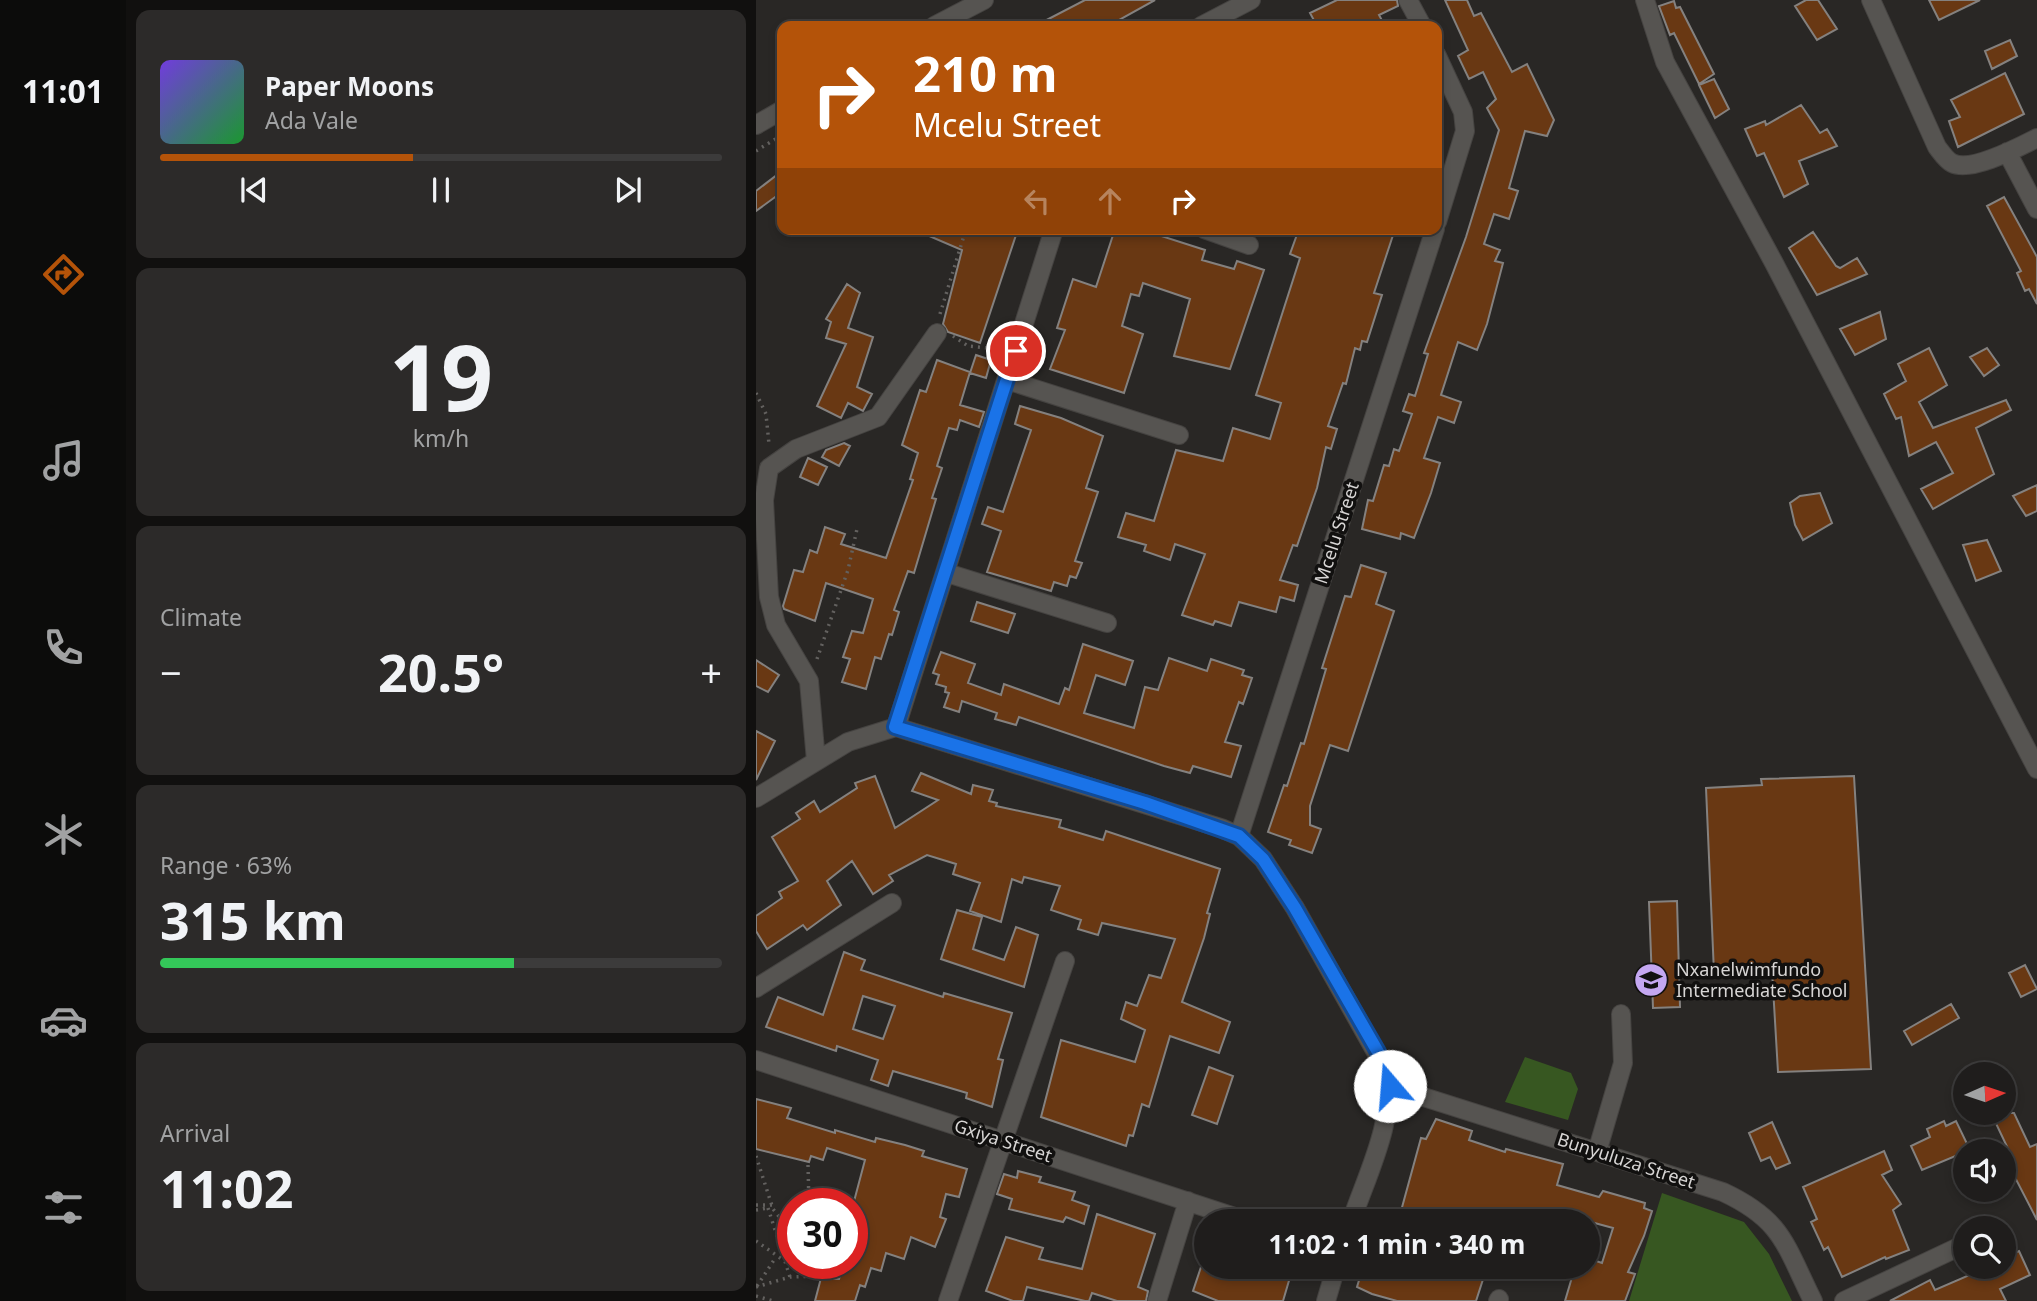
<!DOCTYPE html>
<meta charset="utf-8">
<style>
body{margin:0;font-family:"Noto Sans",sans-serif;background:#2c2a29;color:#f1f3f6;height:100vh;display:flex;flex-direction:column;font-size:26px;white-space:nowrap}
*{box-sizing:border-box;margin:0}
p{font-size:23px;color:#a1a2a3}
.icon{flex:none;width:38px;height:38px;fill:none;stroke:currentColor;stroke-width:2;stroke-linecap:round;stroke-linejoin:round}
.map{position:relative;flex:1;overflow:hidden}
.sheet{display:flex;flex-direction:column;gap:10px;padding:10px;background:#11100f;width:630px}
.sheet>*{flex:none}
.guide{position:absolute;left:21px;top:21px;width:665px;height:214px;border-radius:14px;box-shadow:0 4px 10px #0003,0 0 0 2px #3c3b3b;background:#b45309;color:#fff;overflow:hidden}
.needle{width:46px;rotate:87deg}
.fabs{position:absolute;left:1197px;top:1062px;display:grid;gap:14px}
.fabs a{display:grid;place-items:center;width:63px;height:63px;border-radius:50%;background:#1f1d1c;box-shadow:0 4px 10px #0003,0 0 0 2px #3c3b3b;font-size:35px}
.speed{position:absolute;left:21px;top:1188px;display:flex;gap:14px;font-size:35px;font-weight:700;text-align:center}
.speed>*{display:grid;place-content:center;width:91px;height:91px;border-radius:50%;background:#1f1d1c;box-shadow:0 4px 10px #0003,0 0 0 2px #3c3b3b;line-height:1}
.speed .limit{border:10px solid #d22;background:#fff;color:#111}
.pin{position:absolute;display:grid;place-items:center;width:60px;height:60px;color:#fff;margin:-30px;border:4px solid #fff;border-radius:50%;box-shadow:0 2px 7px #0007}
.me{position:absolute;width:77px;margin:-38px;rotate:342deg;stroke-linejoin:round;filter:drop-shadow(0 0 5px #0008)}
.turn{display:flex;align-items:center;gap:24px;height:147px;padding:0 21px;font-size:32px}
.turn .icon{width:91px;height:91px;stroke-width:2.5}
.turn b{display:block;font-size:49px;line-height:60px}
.lanes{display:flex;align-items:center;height:66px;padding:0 21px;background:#0003;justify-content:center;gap:35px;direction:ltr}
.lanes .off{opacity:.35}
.big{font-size:52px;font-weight:700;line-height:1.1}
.sheet .card{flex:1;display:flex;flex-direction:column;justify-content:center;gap:10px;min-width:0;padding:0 24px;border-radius:14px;background:#2c2a29}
.sheet .dial{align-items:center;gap:0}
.dial b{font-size:91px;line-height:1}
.song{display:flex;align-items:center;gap:21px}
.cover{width:84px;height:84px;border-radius:10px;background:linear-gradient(135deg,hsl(260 70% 55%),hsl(130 70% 35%))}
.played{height:7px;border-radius:4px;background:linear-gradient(90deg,#b45309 45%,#3c3b3b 45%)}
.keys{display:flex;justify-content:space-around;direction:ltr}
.heat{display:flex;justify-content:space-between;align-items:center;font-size:38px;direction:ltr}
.charge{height:10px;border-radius:5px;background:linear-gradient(90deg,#34c759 63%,#3c3b3b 0)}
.trip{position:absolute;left:438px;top:1209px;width:406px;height:70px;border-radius:35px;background:#1f1d1c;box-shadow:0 4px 10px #0003,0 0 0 2px #3c3b3b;font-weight:700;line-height:70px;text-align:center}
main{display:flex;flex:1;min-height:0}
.menu{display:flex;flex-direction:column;width:126px;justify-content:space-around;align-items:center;background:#0c0c0b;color:#a1a2a3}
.menu .icon{width:49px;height:49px}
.menu .on{color:#b45309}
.menu b{font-size:32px;color:#f1f3f6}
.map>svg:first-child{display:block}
.green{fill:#375721}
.building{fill:#693813;stroke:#84817f;stroke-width:2;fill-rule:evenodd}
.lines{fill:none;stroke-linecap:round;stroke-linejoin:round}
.minor-casing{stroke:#454341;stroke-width:20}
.path{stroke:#63615f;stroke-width:3.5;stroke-dasharray:2 5;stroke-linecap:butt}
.minor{stroke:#565451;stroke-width:18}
.route-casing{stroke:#114b97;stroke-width:18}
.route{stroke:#1a73e8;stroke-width:12}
.labels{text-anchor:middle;stroke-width:7;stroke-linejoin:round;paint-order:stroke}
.street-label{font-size:18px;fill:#d7d5d4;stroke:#11100f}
.poi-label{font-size:18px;fill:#d7d5d4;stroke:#11100f;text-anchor:start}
</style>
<main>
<nav class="menu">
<b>11:01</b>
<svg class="icon on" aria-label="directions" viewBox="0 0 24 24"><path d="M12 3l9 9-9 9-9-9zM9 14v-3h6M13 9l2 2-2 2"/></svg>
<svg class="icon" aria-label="music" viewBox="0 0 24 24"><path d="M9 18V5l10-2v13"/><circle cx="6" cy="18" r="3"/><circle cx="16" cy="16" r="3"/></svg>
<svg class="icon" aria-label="phone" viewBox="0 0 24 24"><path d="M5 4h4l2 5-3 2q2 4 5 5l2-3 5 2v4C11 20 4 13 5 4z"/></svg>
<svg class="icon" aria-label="climate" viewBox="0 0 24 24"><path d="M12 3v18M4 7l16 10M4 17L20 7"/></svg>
<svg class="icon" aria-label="car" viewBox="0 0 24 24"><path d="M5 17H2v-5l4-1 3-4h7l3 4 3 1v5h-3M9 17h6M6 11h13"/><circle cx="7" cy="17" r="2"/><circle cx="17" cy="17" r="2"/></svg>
<svg class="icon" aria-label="filters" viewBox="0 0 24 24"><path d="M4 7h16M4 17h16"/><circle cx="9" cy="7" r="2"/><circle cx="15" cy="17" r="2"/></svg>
</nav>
<section class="sheet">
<div class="card">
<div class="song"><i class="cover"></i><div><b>Paper Moons</b><p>Ada Vale</p></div></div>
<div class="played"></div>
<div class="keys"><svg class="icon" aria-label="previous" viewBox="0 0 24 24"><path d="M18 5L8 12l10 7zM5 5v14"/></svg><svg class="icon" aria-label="pause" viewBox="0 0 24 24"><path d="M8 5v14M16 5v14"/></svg><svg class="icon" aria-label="next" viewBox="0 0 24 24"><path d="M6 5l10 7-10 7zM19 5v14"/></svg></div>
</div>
<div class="card dial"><b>19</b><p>km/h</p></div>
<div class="card"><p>Climate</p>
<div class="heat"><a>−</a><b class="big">20.5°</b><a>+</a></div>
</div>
<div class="card"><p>Range · 63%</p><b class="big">315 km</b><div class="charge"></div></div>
<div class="card"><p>Arrival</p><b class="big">11:02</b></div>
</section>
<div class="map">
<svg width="1281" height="1301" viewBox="0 0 1281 1301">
<rect width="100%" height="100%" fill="#292725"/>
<!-- green -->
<path class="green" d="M 769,1057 L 815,1073 L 822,1089 L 812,1120 L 749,1102 Z
M 906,1193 L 988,1222 L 1013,1254 L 1036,1301 L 873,1301 Z"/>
<!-- building -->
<path class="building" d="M 329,0 L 399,0 L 361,21 L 364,26 L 279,26 Z
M 581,0 L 641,0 L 642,6 L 623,15 L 629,26 L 561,26 L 554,13 Z
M 689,0 L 711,0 L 718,16 L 725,13 L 756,72 L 771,64 L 798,120 L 791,136 L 769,131 L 753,188 L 762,191 L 753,219 L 738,214 L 728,244 L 744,250 L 739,261 L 747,263 L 731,324 L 721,350 L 702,342 L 685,395 L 705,402 L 698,423 L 682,417 L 668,458 L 684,463 L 675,493 L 658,538 L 645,533 L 644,539 L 606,529 L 612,500 L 617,501 L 628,465 L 633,466 L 638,449 L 643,451 L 656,414 L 647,411 L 653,394 L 659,396 L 672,354 L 668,353 L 710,237 L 743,130 L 731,108 L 740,99 L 727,72 L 713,79 L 702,56 L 712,50 Z
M 1050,0 L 1062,0 L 1081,29 L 1061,40 L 1039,6 Z
M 1173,0 L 1224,0 L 1183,20 Z
M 918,1 L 920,8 L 924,7 L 958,74 L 943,84 L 918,33 L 914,35 L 903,6 Z
M 1254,40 L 1261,56 L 1236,69 L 1229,51 Z
M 1249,73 L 1268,114 L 1202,147 L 1193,121 L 1204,117 L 1195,100 Z
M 958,79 L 973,109 L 959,118 L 943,85 Z
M 1045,105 L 1064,133 L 1071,129 L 1081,146 L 1043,161 L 1052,184 L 1028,197 L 1008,153 L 1001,156 L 989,129 L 1009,121 L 1010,125 Z
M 26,171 L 26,192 L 0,211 L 0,191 Z
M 1248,197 L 1281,257 L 1281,304 L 1273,289 L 1269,291 L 1261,273 L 1265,271 L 1231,206 Z
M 157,229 L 252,229 L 261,232 L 224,343 L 192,332 L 187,324 L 206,250 Z
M 359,229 L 405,229 L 402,235 L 449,250 L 446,260 L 478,269 L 481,261 L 508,270 L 474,369 L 418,356 L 434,299 L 387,283 L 383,296 L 375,294 L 366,326 L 387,334 L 368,393 L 294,369 L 309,330 L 301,328 L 317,279 L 340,287 Z
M 543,229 L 639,229 L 618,293 L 626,295 L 611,342 L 606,341 L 604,350 L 599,348 L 590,384 L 587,383 L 572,426 L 581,429 L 575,449 L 570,447 L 561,488 L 541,546 L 537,545 L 524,580 L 542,585 L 538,601 L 524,597 L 520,612 L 483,602 L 475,626 L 459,621 L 457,625 L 426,615 L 449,554 L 419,544 L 414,560 L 388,551 L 390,545 L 362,537 L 370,513 L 398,521 L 420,450 L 467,461 L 477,428 L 514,439 L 525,403 L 500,395 L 544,258 L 534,254 Z
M 1057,232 L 1080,266 L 1084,268 L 1101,258 L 1111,274 L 1061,295 L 1033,248 Z
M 91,284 L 104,293 L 92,328 L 117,337 L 101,387 L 116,394 L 107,411 L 92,403 L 85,418 L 61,406 L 90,344 L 70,338 L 75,322 L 70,319 Z
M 1124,312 L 1130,339 L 1099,355 L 1084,329 Z
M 1173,348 L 1191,385 L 1163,402 L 1177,428 L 1250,400 L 1255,410 L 1220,428 L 1238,474 L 1177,509 L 1165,489 L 1197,473 L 1180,442 L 1153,456 L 1145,417 L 1140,419 L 1128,394 L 1150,381 L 1142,364 Z
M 1231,348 L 1243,365 L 1228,376 L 1214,357 Z
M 220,355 L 235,360 L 230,378 L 214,373 Z
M 181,360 L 214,372 L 204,405 L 228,412 L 223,427 L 204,420 L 201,430 L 193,428 L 181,466 L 186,468 L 176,498 L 180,499 L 158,573 L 152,571 L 138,610 L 143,612 L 136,635 L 133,634 L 125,659 L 119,657 L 110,689 L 86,682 L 94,659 L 87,657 L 96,631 L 107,633 L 117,599 L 70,583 L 59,621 L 28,609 L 27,606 L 38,570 L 47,572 L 54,550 L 61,553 L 69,527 L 89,534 L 85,544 L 130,558 L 157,480 L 154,479 L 162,453 L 146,445 L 164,390 L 170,392 Z
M 264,406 L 305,418 L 347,436 L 330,488 L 342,492 L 319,561 L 326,563 L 320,578 L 314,576 L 311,586 L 298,582 L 295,591 L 231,572 L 245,531 L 226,524 L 232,507 L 247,512 L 275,430 L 259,424 Z
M 88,443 L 94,446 L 83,466 L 66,457 L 70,450 Z
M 52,458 L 71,467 L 62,485 L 44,477 Z
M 1281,485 L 1281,511 L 1270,516 L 1257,496 Z
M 1064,493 L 1076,523 L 1047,540 L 1039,525 L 1034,503 L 1044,496 Z
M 1231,540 L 1245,571 L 1220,581 L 1207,545 Z
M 605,565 L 630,573 L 620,604 L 638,611 L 592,751 L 574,745 L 554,806 L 554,825 L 565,829 L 556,853 L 533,845 L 535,840 L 512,832 L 528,785 L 531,786 L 545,743 L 548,744 L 570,669 L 566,668 L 589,596 L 595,597 Z
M 221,602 L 259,614 L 252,633 L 215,621 Z
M 327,644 L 377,661 L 369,685 L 340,675 L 328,713 L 378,728 L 389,687 L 402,690 L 413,658 L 451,671 L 455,659 L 488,670 L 486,675 L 496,678 L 487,704 L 483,702 L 469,742 L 485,746 L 475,777 L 437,766 L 434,773 L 408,766 L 263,717 L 260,725 L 239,719 L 241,713 L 206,701 L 203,712 L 188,707 L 193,693 L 189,692 L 190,687 L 180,684 L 183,675 L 177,673 L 185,652 L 219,664 L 212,683 L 245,695 L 248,684 L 303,704 L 309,688 L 313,690 Z
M 0,660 L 23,675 L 12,692 L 0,686 Z
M 0,731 L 19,741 L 0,780 Z
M 165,773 L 215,794 L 217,785 L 237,790 L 233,801 L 241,803 L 240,806 L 305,820 L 303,827 L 347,840 L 350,831 L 464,869 L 451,913 L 454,914 L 448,938 L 426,1002 L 474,1022 L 463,1053 L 414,1036 L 393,1107 L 386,1104 L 377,1136 L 373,1135 L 370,1146 L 285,1117 L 305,1040 L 379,1062 L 389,1030 L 365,1019 L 370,1002 L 381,1006 L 393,975 L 405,978 L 419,939 L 346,923 L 342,935 L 322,929 L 325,920 L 295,910 L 304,886 L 268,877 L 266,883 L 256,879 L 245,922 L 214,911 L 224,883 L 197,874 L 200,864 L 171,855 L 133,875 L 137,881 L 117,894 L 96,861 L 71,881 L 85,905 L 51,930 L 47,925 L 11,949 L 0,931 L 0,916 L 26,898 L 23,892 L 42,881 L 16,837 L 44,819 L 40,813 L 58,801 L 64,812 L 101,788 L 99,783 L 119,776 L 139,828 L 182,800 L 156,791 Z
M 1098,776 L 1115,1069 L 1022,1072 L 1016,970 L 958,973 L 950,788 L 1006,785 L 1005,779 Z
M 921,901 L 924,1007 L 897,1008 L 893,902 Z
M 201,910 L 226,917 L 217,949 L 248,960 L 260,927 L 282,935 L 268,987 L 185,959 Z
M 88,952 L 109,960 L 105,970 L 187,997 L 188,993 L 256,1013 L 242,1059 L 247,1060 L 236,1107 L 210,1098 L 211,1093 L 137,1071 L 132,1086 L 115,1080 L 122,1060 L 81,1046 L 80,1051 L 10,1027 L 22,997 L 67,1015 ZM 107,996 L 139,1006 L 127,1039 L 97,1029 Z
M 1269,965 L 1281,989 L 1265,997 L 1253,973 Z
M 1195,1004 L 1203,1018 L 1156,1045 L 1148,1031 Z
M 453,1067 L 477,1076 L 461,1124 L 436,1115 Z
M 0,1099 L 35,1108 L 31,1118 L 79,1133 L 79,1130 L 119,1142 L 120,1138 L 149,1145 L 168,1151 L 166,1156 L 211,1169 L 203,1197 L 190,1194 L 184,1217 L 190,1219 L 179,1247 L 155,1237 L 148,1259 L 130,1253 L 125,1271 L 115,1268 L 109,1287 L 104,1285 L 99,1301 L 59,1301 L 65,1278 L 83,1279 L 88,1264 L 96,1264 L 96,1209 L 109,1160 L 71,1148 L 67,1160 L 55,1156 L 53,1162 L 0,1149 Z
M 1235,1113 L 1258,1113 L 1274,1147 L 1281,1144 L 1281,1220 L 1250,1160 L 1256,1157 Z
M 680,1119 L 716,1131 L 713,1140 L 749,1152 L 750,1149 L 807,1164 L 801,1185 L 843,1197 L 847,1191 L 889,1203 L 888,1208 L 896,1211 L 888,1236 L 872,1272 L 879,1274 L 869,1301 L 809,1301 L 819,1267 L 831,1267 L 831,1258 L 846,1263 L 857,1228 L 835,1222 L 642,1222 L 665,1138 L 670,1139 Z
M 1188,1121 L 1190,1126 L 1200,1121 L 1214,1150 L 1166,1170 L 1155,1146 L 1174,1137 L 1171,1129 Z
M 1016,1122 L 1034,1163 L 1020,1169 L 1014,1157 L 1005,1161 L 993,1133 Z
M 1128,1151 L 1136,1170 L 1126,1175 L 1145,1204 L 1137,1210 L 1153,1250 L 1130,1259 L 1129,1257 L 1086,1277 L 1072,1247 L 1068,1250 L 1055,1222 L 1061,1219 L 1047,1187 Z
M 262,1171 L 285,1177 L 283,1182 L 319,1192 L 316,1200 L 333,1206 L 328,1224 L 310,1217 L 307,1222 L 253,1209 L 256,1199 L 241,1194 L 248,1174 L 261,1178 Z
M 341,1214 L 399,1234 L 382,1287 L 392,1291 L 390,1301 L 361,1301 L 336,1293 L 333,1301 L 329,1301 L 271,1287 L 267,1301 L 257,1301 L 230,1291 L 250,1237 L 287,1248 L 283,1259 L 326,1269 Z
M 1263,1251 L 1274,1275 L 1244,1289 L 1250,1301 L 1134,1301 L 1174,1280 L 1179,1290 L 1232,1267 L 1248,1267 L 1248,1258 Z
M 445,1267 L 537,1267 L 527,1301 L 462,1301 L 437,1291 Z
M 607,1267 L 731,1267 L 720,1301 L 641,1301 L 616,1294 L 601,1287 Z"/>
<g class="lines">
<!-- minor casing -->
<g class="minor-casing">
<path id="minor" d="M 652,0 L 666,26
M 889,0 L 909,62 L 1018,263 L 1281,769
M 1115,0 L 1181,147 C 1185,152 1190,160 1196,163 C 1215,173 1263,147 1281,138
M 178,26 L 228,0
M 445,26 L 495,0
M 681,56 L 707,112 L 709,131 L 681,222
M 0,125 L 26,110
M 1251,152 L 1281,209
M 448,229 L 493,245
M 251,380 L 423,435
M 191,573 L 351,623
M 140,727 L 298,229
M 60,761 L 53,681 L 20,625 L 13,597 L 8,500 L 13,468 L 40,449 L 122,417 L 181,333
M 0,798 L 92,742 L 140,727 L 465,828 L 483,836 L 507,859 L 539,908 L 630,1070 C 640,1120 611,1174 595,1222
M 483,836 L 679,229
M 0,988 L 136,903
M 0,1060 L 494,1222
M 633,1086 L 967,1192 C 1027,1220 1029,1245 1057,1301
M 841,1152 L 867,1063 L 865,1014
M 192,1301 L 309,961
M 401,1301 L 432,1201
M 570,1301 L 580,1267
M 742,1301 L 743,1299
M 1088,1301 L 1209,1244"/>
</g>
<!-- path -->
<path class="path" d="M 0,151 L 26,135
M 184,314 L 210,229
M 197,336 L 212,346 L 242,349
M 0,393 L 10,414 L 13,444
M 61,659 L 92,570 L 101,529
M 0,1156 L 17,1209 L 37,1234
M 52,1165 L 53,1204
M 72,1204 L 88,1194
M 0,1205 L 17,1205
M 12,1208 L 34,1277
M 0,1210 L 12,1208
M 0,1241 L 50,1276
M 54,1264 L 63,1276
M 1,1286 L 20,1257
M 0,1287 L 34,1277 L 63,1276
M 0,1296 L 17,1301"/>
<!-- minor -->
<use href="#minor" class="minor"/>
</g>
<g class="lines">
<!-- route casing -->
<g class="route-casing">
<path id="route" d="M 260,351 L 139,727 L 389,803 L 483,836 L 507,859 L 539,908 L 622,1052 L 634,1086"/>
</g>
<!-- route -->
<use href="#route" class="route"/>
</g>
<!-- icons -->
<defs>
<g id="school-disc" transform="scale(1.75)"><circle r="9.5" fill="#c4a7f1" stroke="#11100f"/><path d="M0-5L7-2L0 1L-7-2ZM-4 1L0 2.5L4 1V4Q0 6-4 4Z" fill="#111"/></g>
</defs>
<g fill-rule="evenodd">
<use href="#school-disc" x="895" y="980"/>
</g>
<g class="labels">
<!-- street labels -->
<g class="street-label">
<text transform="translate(581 533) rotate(-72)" y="6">Mcelu Street</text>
<text transform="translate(247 1141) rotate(18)" y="6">Gxiya Street</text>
<text transform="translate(870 1161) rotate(18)" y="6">Bunyuluza Street</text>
</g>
<!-- poi labels -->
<g class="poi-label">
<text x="920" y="976">Nxanelwimfundo<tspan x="920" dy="21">Intermediate School</tspan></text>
</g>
</g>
</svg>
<div class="fabs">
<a><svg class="needle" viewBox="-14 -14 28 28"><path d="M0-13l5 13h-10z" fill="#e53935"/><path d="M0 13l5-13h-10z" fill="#a1a2a3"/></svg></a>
<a><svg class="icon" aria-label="sound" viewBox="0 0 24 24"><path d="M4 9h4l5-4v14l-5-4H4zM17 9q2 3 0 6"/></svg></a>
<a><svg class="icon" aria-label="search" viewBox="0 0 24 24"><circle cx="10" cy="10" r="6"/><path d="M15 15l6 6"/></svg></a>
</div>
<div class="speed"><div class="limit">30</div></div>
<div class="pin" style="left:260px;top:351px;background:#d93025"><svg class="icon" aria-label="arrive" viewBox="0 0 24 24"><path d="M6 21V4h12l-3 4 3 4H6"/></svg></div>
<svg class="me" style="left:634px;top:1086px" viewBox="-20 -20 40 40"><circle r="19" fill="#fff"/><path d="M0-13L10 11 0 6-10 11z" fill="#1a73e8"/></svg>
<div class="trip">11:02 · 1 min · 340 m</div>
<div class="guide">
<div class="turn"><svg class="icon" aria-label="right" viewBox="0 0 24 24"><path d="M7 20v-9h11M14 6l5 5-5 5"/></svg><div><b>210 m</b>Mcelu Street</div></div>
<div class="lanes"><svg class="icon off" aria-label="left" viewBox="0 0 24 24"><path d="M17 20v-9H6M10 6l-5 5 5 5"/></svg><svg class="icon off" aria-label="ahead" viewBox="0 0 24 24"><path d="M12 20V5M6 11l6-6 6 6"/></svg><svg class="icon" aria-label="right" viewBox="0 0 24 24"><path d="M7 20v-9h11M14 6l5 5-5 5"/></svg></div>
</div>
</div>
</main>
